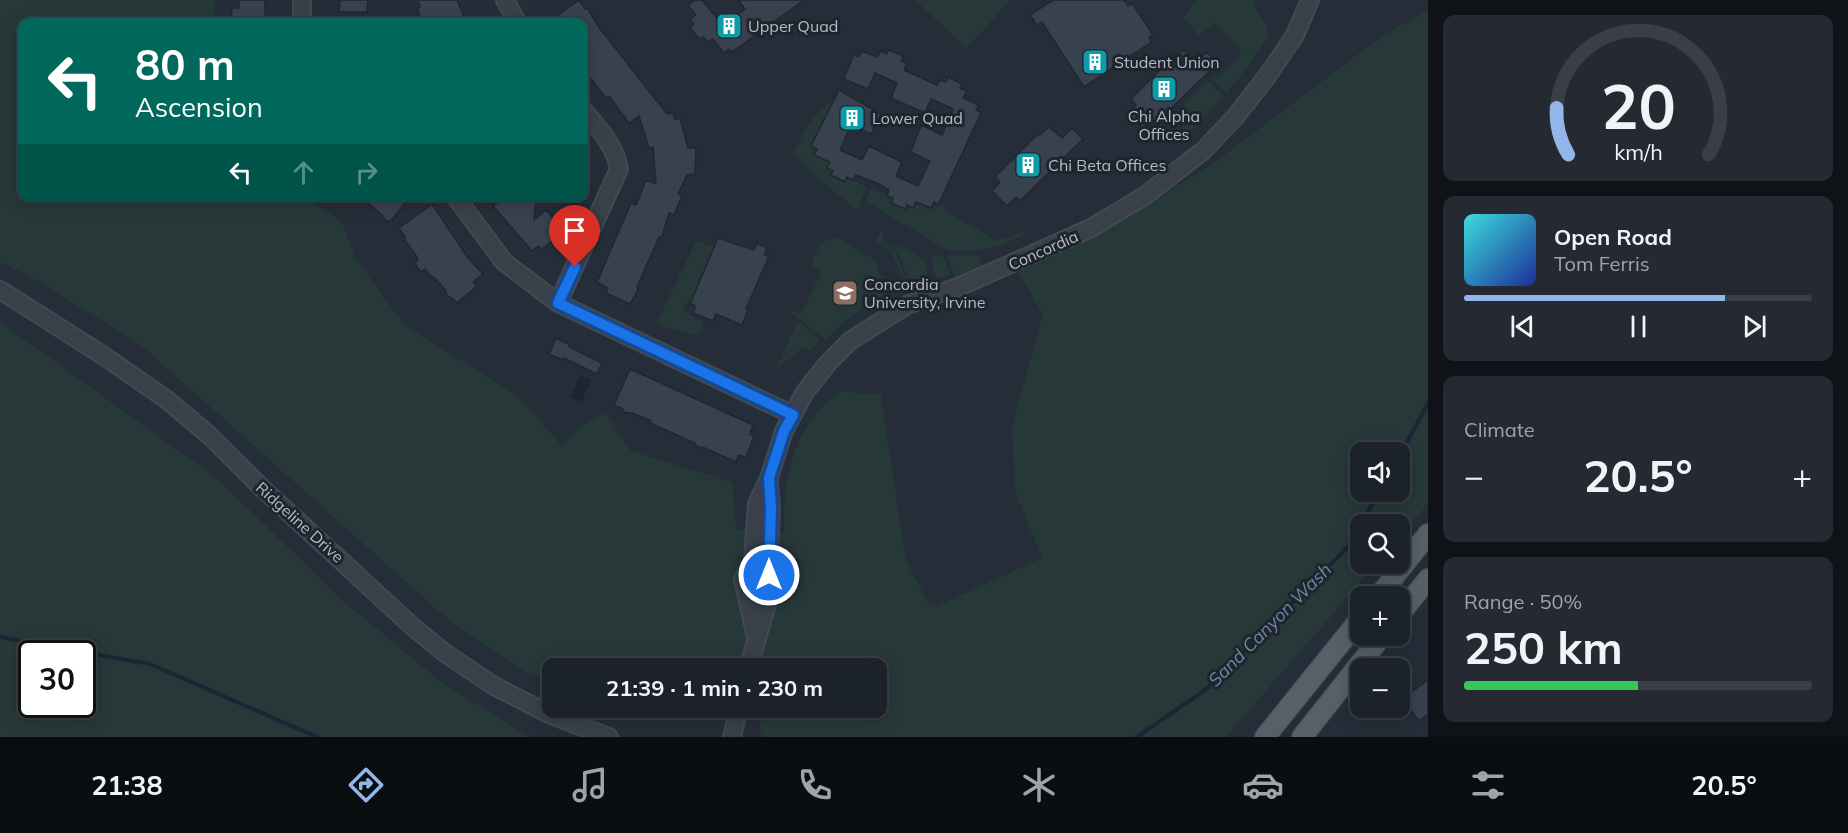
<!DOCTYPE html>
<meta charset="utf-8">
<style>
body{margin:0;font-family:Mulish,sans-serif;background:#252a32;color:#f1f3f6;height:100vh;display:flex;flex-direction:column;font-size:22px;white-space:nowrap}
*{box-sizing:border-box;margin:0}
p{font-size:20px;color:#a0a4a8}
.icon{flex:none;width:33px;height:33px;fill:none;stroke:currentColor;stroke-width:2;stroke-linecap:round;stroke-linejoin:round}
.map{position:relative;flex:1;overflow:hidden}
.drawer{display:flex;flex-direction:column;gap:15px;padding:15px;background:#0f1317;width:420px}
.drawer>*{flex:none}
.guide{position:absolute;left:18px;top:18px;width:570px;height:183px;border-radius:12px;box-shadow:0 3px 15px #0003,0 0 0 2px #3a3f47;background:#00695c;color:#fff;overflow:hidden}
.controls{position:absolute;left:1350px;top:442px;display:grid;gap:12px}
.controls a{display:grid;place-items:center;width:60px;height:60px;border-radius:12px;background:#1c222a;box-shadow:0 3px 15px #0003,0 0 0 2px #3a3f47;font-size:30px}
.speed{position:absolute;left:18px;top:640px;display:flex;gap:12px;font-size:30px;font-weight:700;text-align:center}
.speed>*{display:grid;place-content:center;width:78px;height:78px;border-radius:50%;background:#1c222a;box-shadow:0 3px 15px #0003,0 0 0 2px #3a3f47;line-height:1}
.speed .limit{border:3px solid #111;border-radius:9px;background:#fff;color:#111}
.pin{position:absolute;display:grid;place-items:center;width:51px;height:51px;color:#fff;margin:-62px -26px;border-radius:50% 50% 50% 0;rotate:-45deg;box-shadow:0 0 6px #0007}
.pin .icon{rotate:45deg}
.me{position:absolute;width:66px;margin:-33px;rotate:0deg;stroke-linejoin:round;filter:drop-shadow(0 0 4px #0008)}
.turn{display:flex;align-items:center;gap:21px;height:126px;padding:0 18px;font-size:27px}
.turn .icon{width:78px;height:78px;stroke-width:2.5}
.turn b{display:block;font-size:42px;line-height:51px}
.lanes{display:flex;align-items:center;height:57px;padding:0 18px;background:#0003;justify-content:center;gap:30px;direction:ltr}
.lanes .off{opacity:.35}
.big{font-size:45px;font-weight:700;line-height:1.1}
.drawer .card{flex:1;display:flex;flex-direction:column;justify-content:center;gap:9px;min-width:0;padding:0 21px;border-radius:12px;background:#252a32}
.drawer .dial{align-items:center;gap:0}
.dial svg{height:156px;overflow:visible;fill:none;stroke:#3a3f47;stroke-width:7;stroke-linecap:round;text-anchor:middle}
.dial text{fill:#f1f3f6;stroke:none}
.song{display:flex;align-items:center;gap:18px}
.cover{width:72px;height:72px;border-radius:9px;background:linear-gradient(135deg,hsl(180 70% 55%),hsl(230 70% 35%))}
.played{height:6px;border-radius:3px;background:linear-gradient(90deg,#93b6ea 75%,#3a3f47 75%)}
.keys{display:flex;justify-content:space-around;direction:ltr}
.heat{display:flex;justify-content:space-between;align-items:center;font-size:33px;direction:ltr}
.charge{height:9px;border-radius:4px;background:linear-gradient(90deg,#34c759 50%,#3a3f47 0)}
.trip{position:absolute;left:542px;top:658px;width:345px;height:60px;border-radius:12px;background:#1c222a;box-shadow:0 3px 15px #0003,0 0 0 2px #3a3f47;font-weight:700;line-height:60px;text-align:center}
.tabs{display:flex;height:96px;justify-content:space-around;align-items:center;background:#0b0e11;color:#a0a4a8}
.tabs .icon{width:42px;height:42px}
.tabs .selected{color:#93b6ea}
.tabs b{font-size:27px;color:#f1f3f6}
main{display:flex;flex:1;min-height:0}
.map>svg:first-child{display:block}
.green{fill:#273839;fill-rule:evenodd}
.water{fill:#1a2535}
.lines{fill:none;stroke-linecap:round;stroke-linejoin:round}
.stream{stroke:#1a2535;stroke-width:4}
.building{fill:#38424f;stroke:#202730;stroke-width:1.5}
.minor-casing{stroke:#424952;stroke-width:20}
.major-casing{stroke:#424952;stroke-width:22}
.minor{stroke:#394049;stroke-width:16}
.major{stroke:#575f69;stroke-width:20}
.route-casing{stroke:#114b97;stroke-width:15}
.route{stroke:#1a73e8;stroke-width:10}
.labels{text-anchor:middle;stroke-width:6;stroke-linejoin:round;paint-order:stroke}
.poi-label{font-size:16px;fill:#b4bbc5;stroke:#1e252e;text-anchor:start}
.street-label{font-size:16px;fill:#b4bbc5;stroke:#1e252e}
.water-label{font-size:18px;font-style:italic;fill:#71869f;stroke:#1e252e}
</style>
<main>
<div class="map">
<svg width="1428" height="737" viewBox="0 0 1428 737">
<rect width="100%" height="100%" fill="#252e38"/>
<!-- green -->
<path class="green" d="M 0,0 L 215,0 L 214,22 L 22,22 L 22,196 L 303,197 L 341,221 L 357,260 L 405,326 L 517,395 L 562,446 L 579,427 L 606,413 L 631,451 L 732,482 L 736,529 L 784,533 C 784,489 787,450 816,413 C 823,405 833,398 840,391 L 881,395 L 906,562 L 930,605 L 937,606 L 1042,558 L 1015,492 L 1012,426 L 1043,315 L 1017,270 L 1091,238 L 1208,167 L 1385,34 L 1428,10 L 1428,503 L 1400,536 L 1400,525 L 1360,525 L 1360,564 L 1376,564 L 1226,737 L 763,737 L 759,730 L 762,713 L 734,708 L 876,708 L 876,669 L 552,669 L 552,679 L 533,676 L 451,622 L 141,345 L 28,275 L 0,262 ZM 1360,453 L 1400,453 L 1400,492 L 1360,492 Z
M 915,0 L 1011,0 L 966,48 Z
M 1196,0 L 1254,0 L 1253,4 L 1265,23 L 1269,35 L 1252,61 L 1227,93 L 1212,78 C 1226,76 1234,62 1241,50 L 1214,23 L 1198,36 L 1184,17 Z
M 1207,80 L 1224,97 L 1183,138 L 1183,119 L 1185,117 L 1184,103 Z
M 829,103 L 831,104 L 812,146 L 816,148 L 813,155 L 829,162 L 826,169 L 833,171 L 831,176 L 845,183 L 848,178 L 867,187 L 857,210 L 826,185 L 794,153 L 809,123 Z
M 871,188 L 893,198 L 891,203 L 906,210 L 908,207 L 914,209 L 916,204 L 932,210 L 935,205 L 938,206 L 944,203 L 946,212 L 996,240 L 1023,232 L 1028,233 L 999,246 L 978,251 L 949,251 L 865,201 Z
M 880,232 L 884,235 L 883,241 L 895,251 L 906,280 L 905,282 L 891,252 L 875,241 Z
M 831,238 L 838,238 L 870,257 L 875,262 L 888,293 L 854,314 L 825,339 L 791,313 L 792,311 L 801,314 L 821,272 L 811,265 L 820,244 Z
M 696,241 L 713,247 L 691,301 L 688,300 L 683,312 L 703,322 L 698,335 L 670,329 L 657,322 Z
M 887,241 C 901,249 932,253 927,277 L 911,280 C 900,265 903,253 887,241 Z
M 942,254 L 950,275 L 937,279 L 930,258 Z
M 947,255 L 977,256 L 979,257 L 983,268 L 955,277 Z
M 798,321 L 822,342 L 818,342 L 810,351 L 806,347 L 801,348 L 798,353 L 776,368 Z
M 0,322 L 219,480 L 344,602 L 441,682 L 530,737 L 0,737 ZM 32,654 L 82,654 L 82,705 L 32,705 Z"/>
<!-- water -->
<path class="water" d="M 580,375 L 591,380 L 581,402 L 570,397 Z"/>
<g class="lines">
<!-- stream -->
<path class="stream" d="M 1400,455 L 1428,403
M 0,637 L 150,664 L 317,737
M 1137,737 L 1205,690 L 1348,547 L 1379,492"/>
</g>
<!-- building -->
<path class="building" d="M 239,0 L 265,0 L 265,22 L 231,22 L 232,8 L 239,8 Z
M 340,0 L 368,0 L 367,12 L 339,12 Z
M 418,0 L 457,0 L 466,22 L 423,22 L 417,9 L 420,7 Z
M 579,0 L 585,9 L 588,9 L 598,26 L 667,114 L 673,113 L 675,120 L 680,118 L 688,148 L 696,148 L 695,174 L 687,175 L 678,194 L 682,196 L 674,215 L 669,213 L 662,236 L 659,237 L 637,287 L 638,290 L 630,304 L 606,293 L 608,288 L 597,282 L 631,203 L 636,205 L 646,180 L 656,184 L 653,147 L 649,148 L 639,116 L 629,123 L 609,96 L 606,98 L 584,70 L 584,22 L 548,22 Z
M 695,0 L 702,0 L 723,25 L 745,9 L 738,0 L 804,0 L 732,52 L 729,49 L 724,53 L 713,39 L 708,42 L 703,37 L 699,39 L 690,27 L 694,24 L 690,19 L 696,15 L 688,5 Z
M 1053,0 L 1124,0 L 1128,6 L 1132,3 L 1153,35 L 1149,37 L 1152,42 L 1084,87 L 1042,22 L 1037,25 L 1030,15 Z
M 889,50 L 903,56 L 901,61 L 907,63 L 904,70 L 937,85 L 940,80 L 946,82 L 948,77 L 962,84 L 960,88 L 967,91 L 963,98 L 979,105 L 976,110 L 981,113 L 938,205 L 934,202 L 931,208 L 916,202 L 913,208 L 907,205 L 905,209 L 891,203 L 893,198 L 887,196 L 889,190 L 879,184 L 856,175 L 853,180 L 847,177 L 845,182 L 831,175 L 833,171 L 827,168 L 830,162 L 814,155 L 817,149 L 811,146 L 839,90 L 881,114 L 871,134 L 851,125 L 840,150 L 862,160 L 869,146 L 902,162 L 896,176 L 918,186 L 930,161 L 911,152 L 921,125 L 942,135 L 953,109 L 931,99 L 925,113 L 891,98 L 897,83 L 875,73 L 868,89 L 844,79 L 854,54 L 858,57 L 862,51 L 877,57 L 881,51 L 886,54 Z
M 1184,50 L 1197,62 L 1207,52 L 1218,63 L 1153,126 L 1149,122 L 1143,128 L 1128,114 L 1136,105 L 1131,99 L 1173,57 L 1175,59 Z
M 1049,127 L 1062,138 L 1072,128 L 1083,139 L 1020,201 L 1016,197 L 1007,206 L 992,191 L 1000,182 L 995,177 L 1038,134 L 1040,135 Z
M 360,196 L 410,196 L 392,220 L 386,221 L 381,214 Z
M 506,196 L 536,196 L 534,220 L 546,210 L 559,225 L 555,228 L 560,234 L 541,250 L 538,246 L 532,251 L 493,206 Z
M 432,204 L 468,258 L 483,274 L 473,282 L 477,286 L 457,303 L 452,298 L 449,297 L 446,294 L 446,291 L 434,277 L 432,278 L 425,269 L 421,272 L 415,264 L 418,258 L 404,239 L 405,237 L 399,228 Z
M 718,238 L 754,250 L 757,243 L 767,248 L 764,255 L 769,256 L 746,309 L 748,310 L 742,325 L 716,314 L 713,321 L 693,313 L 696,306 L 690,304 Z
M 556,338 L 570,345 L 569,347 L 602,363 L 597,374 L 564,358 L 563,360 L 549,354 Z
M 630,369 L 753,425 L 750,434 L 754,436 L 746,457 L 739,455 L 736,462 L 703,447 L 701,448 L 696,446 L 695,443 L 650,423 L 651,421 L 632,413 L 624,412 L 623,409 L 614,405 Z
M 1428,680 L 1428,714 L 1419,721 L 1409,708 L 1412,704 L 1406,696 Z"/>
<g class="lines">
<!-- minor casing -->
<g class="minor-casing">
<path id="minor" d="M 302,0 L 302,22
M 505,0 L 517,22
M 455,196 L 504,262 L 558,303 L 793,415
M 0,290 L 101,354 L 166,399 L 210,436 L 261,487 L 413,627 L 445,653 L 494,686 L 551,715 L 609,737
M 558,303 L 619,169 C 615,145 599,129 584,111
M 756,637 L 743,579 L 753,561 L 757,504 L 769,478 L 784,431 L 805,392 L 828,363 L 850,341 L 907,305 L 963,285 L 1091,228 L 1146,195 L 1204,150 L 1236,116 L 1268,75 L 1295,35 L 1310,0
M 748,669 L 767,604 L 771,508 L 769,482
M 732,737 L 739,708"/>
</g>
<!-- major casing -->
<g class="major-casing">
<path id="major" d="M 1378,597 L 1428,534
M 1400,614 L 1428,579
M 1265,737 L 1360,619
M 1302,737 L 1382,636"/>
</g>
<!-- minor -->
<use href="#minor" class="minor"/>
<!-- major -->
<use href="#major" class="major"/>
</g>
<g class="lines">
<!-- route casing -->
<g class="route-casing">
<path id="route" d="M 575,267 L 558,303 L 793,415 L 784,431 L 769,478 L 771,508 L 769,575"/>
</g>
<!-- route -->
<use href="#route" class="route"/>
</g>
<!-- icons -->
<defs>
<g id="building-square" transform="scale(1.35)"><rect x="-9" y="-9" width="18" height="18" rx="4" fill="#0f9aa8" stroke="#1e252e"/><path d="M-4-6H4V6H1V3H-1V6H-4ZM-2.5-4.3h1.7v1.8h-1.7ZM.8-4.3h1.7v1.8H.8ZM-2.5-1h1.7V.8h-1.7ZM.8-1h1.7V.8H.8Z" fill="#fff"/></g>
<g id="university-square" transform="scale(1.35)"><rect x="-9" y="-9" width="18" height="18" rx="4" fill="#8d6e63" stroke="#1e252e"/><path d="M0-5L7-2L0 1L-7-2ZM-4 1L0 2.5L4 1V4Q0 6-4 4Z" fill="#fff"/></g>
</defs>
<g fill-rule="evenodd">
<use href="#building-square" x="729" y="26"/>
<use href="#building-square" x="1095" y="62"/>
<use href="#building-square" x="1164" y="89"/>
<use href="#building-square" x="852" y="118"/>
<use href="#building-square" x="1028" y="165"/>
<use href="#university-square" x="845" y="293"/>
</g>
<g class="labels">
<!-- poi labels -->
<g class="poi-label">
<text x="748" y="32">Upper Quad</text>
<text x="1114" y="68">Student Union</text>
<text x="1164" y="122" text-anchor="middle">Chi Alpha<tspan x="1164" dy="18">Offices</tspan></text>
<text x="872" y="124">Lower Quad</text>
<text x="1048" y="171">Chi Beta Offices</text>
<text x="864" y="290">Concordia<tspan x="864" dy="18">University, Irvine</tspan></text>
</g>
<!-- street labels -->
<g class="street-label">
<text transform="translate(1043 250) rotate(-24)" y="6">Concordia</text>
<text transform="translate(300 522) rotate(42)" y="6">Ridgeline Drive</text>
</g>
<!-- water labels -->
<g class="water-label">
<text transform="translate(1270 625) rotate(-45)" y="6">Sand Canyon Wash</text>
</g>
</g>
</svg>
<div class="controls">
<a><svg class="icon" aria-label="sound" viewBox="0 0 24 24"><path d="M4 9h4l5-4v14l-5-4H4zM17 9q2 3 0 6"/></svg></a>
<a><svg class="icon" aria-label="search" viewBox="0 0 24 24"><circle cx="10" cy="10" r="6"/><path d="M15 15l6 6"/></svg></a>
<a>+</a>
<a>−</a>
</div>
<div class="speed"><div class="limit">30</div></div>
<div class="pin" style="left:575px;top:267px;background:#d93025"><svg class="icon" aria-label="arrive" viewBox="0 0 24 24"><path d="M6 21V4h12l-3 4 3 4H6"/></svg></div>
<svg class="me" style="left:769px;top:575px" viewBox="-20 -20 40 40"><circle r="17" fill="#1a73e8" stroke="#fff" stroke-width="3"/><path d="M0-11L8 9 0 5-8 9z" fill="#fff"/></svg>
<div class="trip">21:39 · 1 min · 230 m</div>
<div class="guide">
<div class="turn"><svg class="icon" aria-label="left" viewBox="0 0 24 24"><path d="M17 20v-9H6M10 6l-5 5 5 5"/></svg><div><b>80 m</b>Ascension</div></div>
<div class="lanes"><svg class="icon" aria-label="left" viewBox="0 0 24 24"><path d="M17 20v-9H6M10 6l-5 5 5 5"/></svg><svg class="icon off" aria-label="ahead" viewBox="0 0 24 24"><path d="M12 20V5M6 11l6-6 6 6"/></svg><svg class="icon off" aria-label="right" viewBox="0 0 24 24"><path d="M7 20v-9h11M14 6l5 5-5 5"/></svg></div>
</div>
</div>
<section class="drawer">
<div class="card dial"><svg viewBox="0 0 100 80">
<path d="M14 69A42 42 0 1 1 86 69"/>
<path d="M14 69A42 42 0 0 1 8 45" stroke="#93b6ea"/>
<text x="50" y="56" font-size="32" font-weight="700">20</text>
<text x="50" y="72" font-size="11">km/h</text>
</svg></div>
<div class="card">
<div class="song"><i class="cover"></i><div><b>Open Road</b><p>Tom Ferris</p></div></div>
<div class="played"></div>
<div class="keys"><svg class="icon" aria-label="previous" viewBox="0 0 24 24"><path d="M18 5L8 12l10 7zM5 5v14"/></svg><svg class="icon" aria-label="pause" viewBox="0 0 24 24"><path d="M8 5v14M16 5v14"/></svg><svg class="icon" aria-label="next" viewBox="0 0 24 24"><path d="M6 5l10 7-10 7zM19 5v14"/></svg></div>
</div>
<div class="card"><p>Climate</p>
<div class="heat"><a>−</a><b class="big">20.5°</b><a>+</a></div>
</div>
<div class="card"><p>Range · 50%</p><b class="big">250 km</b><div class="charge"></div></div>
</section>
</main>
<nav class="tabs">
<b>21:38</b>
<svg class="icon selected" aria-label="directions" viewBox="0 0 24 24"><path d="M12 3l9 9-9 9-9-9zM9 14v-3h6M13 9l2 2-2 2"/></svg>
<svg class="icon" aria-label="music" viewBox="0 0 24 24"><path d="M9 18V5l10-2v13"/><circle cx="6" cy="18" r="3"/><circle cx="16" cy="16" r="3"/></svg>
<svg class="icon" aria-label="phone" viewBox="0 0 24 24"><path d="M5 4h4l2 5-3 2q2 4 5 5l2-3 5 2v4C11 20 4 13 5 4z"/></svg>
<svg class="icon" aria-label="climate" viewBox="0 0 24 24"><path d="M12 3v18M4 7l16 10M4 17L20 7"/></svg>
<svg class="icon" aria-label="car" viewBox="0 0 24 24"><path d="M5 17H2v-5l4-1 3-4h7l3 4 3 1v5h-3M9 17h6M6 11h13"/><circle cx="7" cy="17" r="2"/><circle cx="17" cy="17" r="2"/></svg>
<svg class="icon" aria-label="filters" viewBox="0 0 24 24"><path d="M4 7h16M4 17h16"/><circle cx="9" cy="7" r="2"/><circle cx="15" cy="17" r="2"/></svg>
<b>20.5°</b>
</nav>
